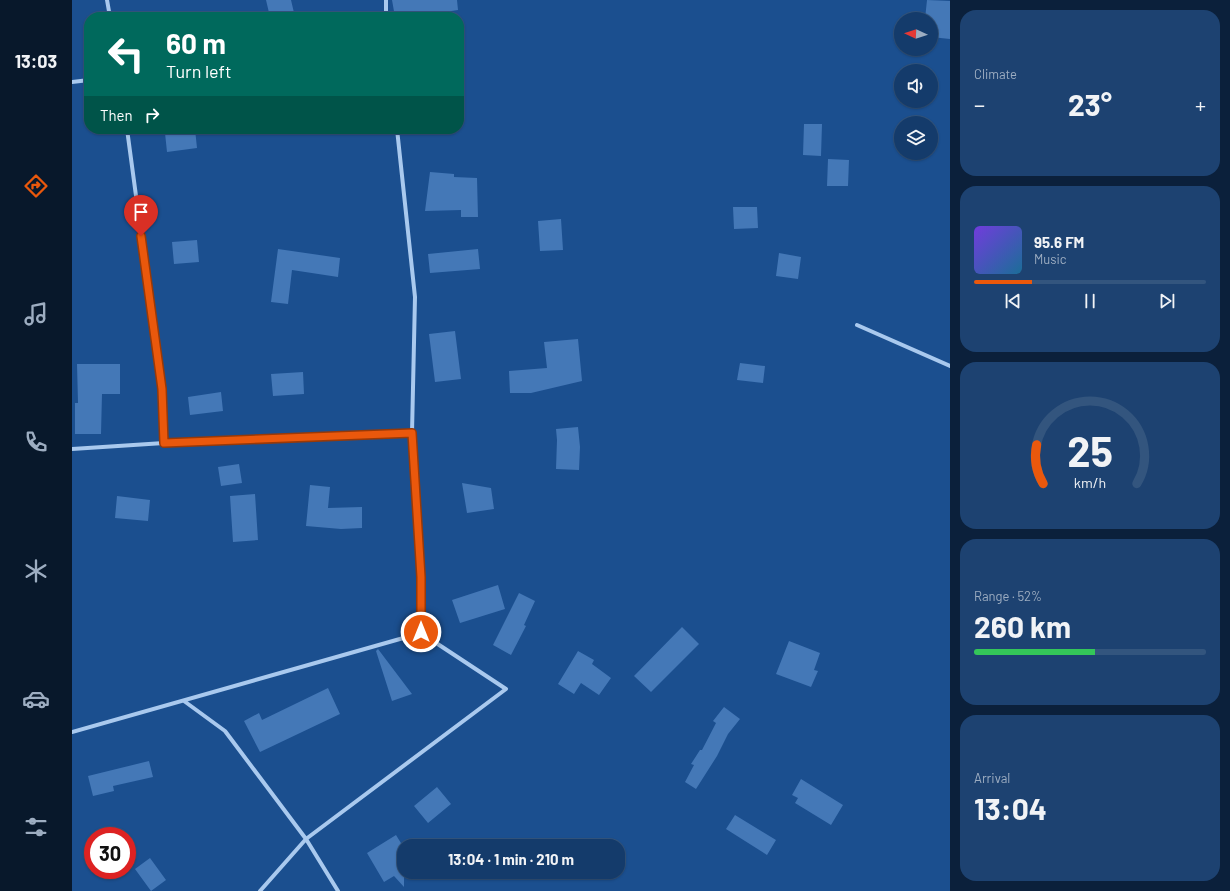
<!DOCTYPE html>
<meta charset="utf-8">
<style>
body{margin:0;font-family:Barlow,sans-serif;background:#1d4271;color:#f1f3f6;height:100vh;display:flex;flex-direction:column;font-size:15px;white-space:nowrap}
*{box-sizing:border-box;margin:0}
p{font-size:13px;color:#9dadc1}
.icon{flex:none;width:22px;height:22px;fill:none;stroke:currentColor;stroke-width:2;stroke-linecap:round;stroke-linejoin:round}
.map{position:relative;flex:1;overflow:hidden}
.side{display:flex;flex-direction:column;gap:10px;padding:10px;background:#0b203b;width:280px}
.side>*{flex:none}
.top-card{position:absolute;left:12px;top:12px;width:380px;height:122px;border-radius:16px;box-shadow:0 1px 3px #0004,0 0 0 1px #33557e;background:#00695c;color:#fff;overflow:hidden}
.needle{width:26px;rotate:273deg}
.buttons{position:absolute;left:822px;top:12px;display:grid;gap:8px}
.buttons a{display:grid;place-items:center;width:44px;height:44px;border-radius:50%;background:#143b6b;box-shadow:0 1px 3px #0004,0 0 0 1px #33557e;font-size:20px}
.speed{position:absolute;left:12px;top:827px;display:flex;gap:8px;font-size:20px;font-weight:700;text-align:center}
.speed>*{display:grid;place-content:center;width:52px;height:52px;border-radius:50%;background:#143b6b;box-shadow:0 1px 3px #0004,0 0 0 1px #33557e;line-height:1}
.speed .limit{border:6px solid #d22;background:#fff;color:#111}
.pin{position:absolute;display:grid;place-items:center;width:34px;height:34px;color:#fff;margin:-41px -17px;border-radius:50% 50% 50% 0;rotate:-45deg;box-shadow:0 0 4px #0007}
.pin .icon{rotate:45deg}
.me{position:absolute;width:44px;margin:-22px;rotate:0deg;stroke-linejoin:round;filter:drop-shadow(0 0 3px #0008)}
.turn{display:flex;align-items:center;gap:14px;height:84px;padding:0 16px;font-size:18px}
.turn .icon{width:52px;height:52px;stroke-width:2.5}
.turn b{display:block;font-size:28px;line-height:34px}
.then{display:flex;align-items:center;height:38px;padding:0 16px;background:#0003;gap:8px;font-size:15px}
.big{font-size:30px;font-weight:700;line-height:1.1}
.side .widget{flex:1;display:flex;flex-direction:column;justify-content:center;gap:6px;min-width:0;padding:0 14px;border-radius:16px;background:#1d4271}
.side .dial{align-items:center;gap:0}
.dial svg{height:104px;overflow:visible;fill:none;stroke:#33557e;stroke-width:7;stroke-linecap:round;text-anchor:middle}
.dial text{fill:#f1f3f6;stroke:none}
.song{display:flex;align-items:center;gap:12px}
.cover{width:48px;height:48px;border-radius:6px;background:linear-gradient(135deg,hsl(260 70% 55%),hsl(200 70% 35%))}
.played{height:4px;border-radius:2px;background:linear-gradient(90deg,#ea580c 25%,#33557e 25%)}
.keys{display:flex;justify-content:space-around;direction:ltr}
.heat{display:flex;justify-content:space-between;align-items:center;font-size:22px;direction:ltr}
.charge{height:6px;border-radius:3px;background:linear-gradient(90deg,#34c759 52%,#33557e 0)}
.trip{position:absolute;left:325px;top:839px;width:228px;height:40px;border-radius:16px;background:#143b6b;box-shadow:0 1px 3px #0004,0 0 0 1px #33557e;font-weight:700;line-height:40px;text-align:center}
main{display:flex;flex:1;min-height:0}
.dock{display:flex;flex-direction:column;width:72px;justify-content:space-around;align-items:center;background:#08182b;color:#9dadc1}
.dock .icon{width:28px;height:28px}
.dock .on{color:#ea580c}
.dock b{font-size:18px;color:#f1f3f6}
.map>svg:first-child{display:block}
.building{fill:#4478b7}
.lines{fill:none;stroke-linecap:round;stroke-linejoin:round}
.minor{stroke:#a9c9ee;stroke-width:4}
.route-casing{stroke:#983908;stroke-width:10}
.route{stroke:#ea580c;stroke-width:7}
</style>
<main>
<nav class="dock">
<b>13:03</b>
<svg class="icon on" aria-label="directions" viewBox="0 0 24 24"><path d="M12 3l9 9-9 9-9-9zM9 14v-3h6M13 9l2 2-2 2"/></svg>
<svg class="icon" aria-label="music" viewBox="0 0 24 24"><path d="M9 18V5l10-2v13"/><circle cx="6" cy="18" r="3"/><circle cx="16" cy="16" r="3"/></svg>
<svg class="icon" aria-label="phone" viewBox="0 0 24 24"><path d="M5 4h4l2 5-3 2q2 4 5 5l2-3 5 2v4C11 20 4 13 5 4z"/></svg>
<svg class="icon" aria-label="climate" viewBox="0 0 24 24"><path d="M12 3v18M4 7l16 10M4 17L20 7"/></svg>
<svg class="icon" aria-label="car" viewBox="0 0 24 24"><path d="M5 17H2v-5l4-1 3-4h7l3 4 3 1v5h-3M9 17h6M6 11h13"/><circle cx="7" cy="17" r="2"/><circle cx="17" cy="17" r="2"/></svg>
<svg class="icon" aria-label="filters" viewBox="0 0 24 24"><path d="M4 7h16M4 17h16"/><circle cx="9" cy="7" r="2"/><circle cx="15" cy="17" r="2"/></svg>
</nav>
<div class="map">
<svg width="878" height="891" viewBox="0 0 878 891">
<rect width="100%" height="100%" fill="#1b4f8f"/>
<!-- building -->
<path class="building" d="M 194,0 L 219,0 L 223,17 L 198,17 Z
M 320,0 L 385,0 L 386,10 L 373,12 L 374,17 L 356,17 L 356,14 L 337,17 L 323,17 Z
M 855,0 L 878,1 L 878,39 L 859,37 L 859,19 L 853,19 Z
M 732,124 L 750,124 L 749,156 L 731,155 Z
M 123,129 L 125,148 L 95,152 L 93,133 Z
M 756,159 L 777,160 L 776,186 L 755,186 Z
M 358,172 L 382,174 L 382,177 L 405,178 L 406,217 L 389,217 L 389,210 L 353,211 Z
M 661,207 L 685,207 L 686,228 L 662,229 Z
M 489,219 L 491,250 L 468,251 L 466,221 Z
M 125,240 L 127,262 L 102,264 L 100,242 Z
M 206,249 L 268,258 L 266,277 L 220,270 L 216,304 L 199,302 Z
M 406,249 L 408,269 L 358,273 L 356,254 Z
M 707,253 L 729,257 L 726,279 L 704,276 Z
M 383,331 L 389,379 L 363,382 L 357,334 Z
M 506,339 L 510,381 L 459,393 L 438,393 L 437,371 L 475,368 L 472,342 Z
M 668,363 L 693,366 L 691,383 L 665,380 Z
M 5,364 L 48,364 L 48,394 L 30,394 L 29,434 L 3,434 L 3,403 L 6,403 Z
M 231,372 L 232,394 L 201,396 L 199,374 Z
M 149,392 L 151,411 L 118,415 L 116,397 Z
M 506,427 L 508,447 L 507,470 L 484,469 L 485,440 L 484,429 Z
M 167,464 L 170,483 L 149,486 L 146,467 Z
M 390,483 L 419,488 L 422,509 L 395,513 Z
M 238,485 L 258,487 L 256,508 L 290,507 L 290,528 L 269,529 L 234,526 Z
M 183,494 L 186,540 L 161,542 L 158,496 Z
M 45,496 L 78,500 L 76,521 L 43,518 Z
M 426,585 L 433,609 L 388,623 L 380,600 Z
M 447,593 L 463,601 L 452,625 L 454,626 L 439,655 L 421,645 Z
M 610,627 L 627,644 L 579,692 L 562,676 Z
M 717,641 L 748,653 L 742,670 L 746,671 L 739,687 L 704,674 Z
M 306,649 L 340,694 L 320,701 L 304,651 Z
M 506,651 L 522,660 L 520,664 L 539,678 L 527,695 L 509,683 L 502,694 L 486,684 Z
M 256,688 L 268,714 L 188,752 L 172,721 L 187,713 L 190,720 Z
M 652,707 L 668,719 L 656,734 L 645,756 L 624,789 L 613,782 L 622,765 L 619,764 L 628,750 L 630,750 L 644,723 L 641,721 Z
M 77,761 L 81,777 L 41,786 L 42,791 L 21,796 L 16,776 Z
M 729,779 L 771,805 L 759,825 L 723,803 L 726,798 L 720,795 Z
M 365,787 L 379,804 L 356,823 L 342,806 Z
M 663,815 L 704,840 L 695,855 L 654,829 Z
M 324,835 L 332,848 L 332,887 L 322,876 L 312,882 L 295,853 Z
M 78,858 L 94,880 L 79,891 L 63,869 Z"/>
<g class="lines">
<!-- minor -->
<path class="minor" d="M 35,0 L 38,17
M 314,0 L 314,17
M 0,82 L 17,80
M 55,129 L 90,389 L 92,443
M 325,129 L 343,297 L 340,433 L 349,577 L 349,633
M 785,325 L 878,366
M 0,449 L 92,443 L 340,433
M 112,701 L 153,731 L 234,839 L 266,891
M 0,732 L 349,633 L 434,689 L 234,839 L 188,891"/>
</g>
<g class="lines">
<!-- route casing -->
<g class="route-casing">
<path id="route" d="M 69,236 L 90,389 L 92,443 L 340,433 L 349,577 L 349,632"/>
</g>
<!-- route -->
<use href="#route" class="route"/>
</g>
</svg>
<div class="buttons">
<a><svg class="needle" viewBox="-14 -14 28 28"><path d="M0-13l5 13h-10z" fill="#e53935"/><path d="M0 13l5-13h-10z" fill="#9dadc1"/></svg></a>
<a><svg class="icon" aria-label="sound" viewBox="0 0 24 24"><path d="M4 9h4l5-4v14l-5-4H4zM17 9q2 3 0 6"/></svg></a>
<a><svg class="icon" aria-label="layers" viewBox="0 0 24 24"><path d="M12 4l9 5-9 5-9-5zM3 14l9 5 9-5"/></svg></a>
</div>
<div class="speed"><div class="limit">30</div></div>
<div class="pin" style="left:69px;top:236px;background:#d93025"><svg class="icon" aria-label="arrive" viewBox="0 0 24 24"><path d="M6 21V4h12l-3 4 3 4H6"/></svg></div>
<svg class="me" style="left:349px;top:632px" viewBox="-20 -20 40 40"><circle r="17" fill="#ea580c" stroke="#fff" stroke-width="3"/><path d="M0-11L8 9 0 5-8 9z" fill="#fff"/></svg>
<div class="trip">13:04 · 1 min · 210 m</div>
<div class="top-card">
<div class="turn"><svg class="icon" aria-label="left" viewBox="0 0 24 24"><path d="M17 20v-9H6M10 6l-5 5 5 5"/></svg><div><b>60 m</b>Turn left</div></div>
<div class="then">Then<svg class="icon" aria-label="right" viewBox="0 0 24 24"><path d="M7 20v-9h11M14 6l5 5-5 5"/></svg></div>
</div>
</div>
<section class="side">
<div class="widget"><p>Climate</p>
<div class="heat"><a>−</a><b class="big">23°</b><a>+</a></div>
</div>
<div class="widget">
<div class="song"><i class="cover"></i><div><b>95.6 FM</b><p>Music</p></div></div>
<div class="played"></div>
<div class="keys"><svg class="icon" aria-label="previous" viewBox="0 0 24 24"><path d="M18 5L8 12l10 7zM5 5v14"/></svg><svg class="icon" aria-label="pause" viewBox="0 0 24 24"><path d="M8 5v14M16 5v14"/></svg><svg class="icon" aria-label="next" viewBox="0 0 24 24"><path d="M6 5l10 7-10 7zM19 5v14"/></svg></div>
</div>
<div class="widget dial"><svg viewBox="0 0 100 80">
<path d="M14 69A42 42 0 1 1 86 69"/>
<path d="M14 69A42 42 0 0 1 9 39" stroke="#ea580c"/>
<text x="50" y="56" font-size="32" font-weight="700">25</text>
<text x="50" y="72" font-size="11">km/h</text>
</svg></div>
<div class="widget"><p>Range · 52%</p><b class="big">260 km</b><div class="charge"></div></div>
<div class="widget"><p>Arrival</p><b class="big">13:04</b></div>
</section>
</main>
